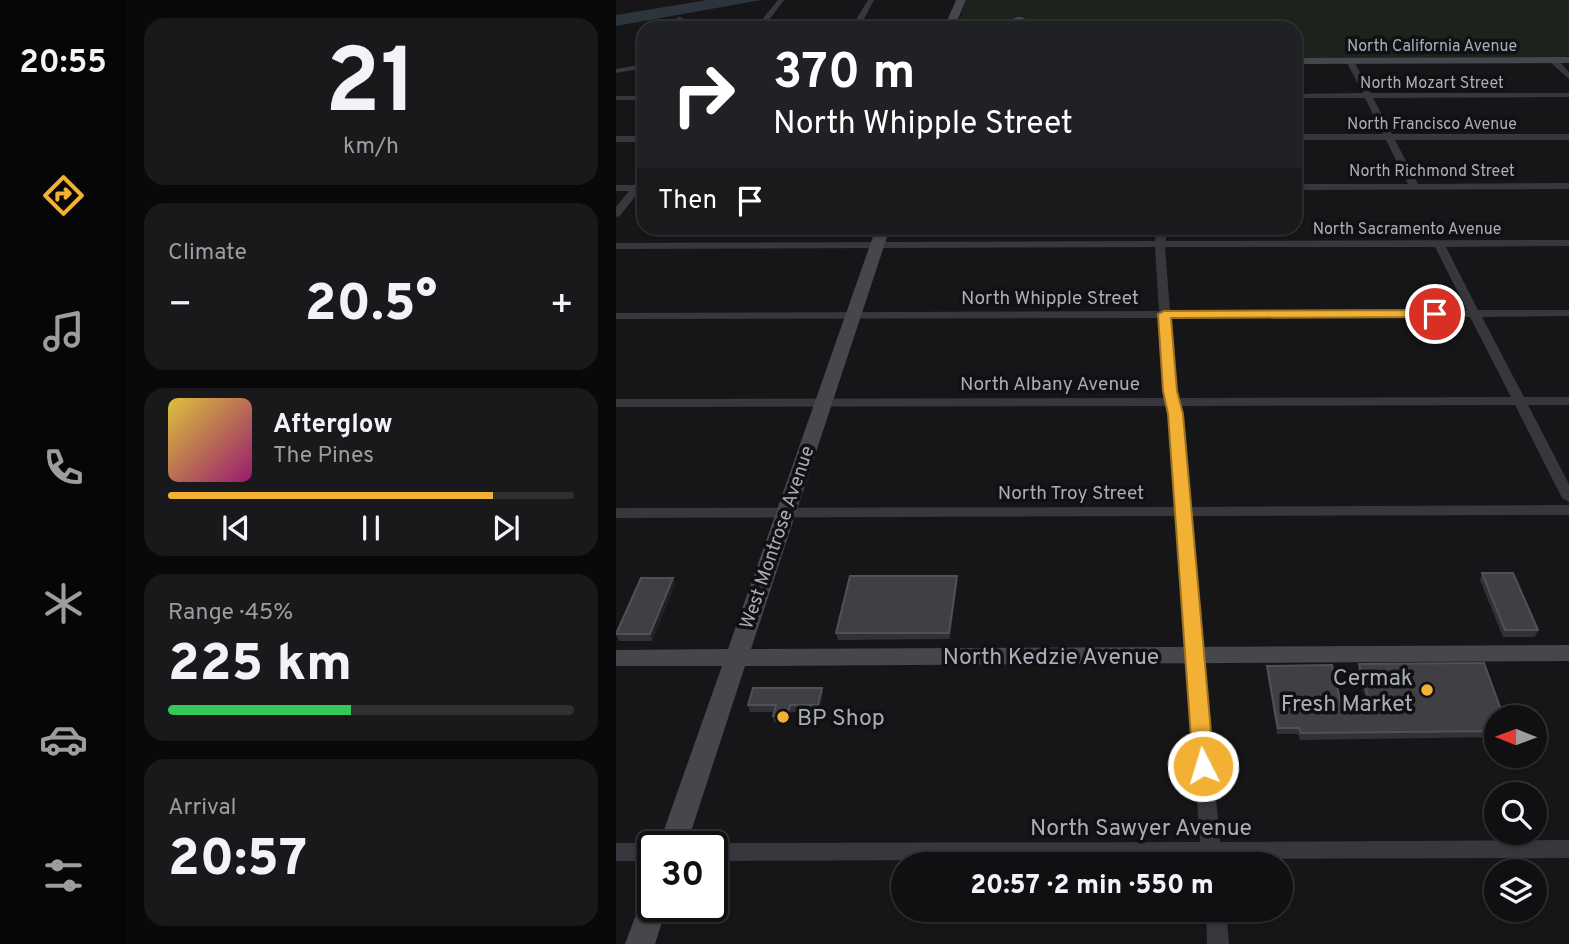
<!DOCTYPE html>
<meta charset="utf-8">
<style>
body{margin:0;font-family:Overpass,sans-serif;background:#19191b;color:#f1f3f6;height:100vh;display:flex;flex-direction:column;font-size:26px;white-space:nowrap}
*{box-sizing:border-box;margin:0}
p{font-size:23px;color:#9c9d9f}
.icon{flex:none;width:38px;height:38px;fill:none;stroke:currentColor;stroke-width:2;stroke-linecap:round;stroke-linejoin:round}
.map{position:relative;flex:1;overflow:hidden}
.side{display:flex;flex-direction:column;gap:18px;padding:18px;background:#09090a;width:490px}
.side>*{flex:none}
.guide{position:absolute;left:21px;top:21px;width:665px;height:214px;border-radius:21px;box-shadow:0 2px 5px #0004,0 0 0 2px #303032;background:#202124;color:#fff;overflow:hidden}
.needle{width:46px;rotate:271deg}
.controls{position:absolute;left:868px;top:705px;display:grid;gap:14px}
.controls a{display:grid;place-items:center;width:63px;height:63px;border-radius:50%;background:#101012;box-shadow:0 2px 5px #0004,0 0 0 2px #303032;font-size:35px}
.speed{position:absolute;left:21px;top:831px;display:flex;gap:14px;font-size:35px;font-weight:700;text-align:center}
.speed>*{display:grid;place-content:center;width:91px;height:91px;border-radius:50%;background:#101012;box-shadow:0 2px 5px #0004,0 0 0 2px #303032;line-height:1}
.speed .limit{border:4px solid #111;border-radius:10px;background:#fff;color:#111}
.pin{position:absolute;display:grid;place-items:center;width:60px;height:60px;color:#fff;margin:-30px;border:4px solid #fff;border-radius:50%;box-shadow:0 2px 7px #0007}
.me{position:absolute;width:77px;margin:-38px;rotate:355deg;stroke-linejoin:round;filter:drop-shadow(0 0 5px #0008)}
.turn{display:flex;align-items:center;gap:24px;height:147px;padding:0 21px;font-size:32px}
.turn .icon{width:91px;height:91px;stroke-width:2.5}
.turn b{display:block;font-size:49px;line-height:60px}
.then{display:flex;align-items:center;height:66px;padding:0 21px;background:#0003;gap:14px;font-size:26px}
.big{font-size:52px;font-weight:800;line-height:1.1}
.side .tile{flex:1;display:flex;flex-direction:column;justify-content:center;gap:10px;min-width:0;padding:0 24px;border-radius:21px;background:#19191b}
.side .dial{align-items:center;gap:0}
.dial b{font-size:91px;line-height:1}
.song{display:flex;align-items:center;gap:21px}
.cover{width:84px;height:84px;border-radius:10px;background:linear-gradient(135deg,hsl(50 70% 55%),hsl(320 70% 35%))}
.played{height:7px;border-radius:4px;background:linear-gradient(90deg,#f2b134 80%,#303032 80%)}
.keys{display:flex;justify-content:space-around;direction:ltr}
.heat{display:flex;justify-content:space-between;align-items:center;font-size:38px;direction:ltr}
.charge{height:10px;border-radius:5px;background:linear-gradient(90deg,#34c759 45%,#303032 0)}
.trip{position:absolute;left:275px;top:852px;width:402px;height:70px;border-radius:35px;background:#101012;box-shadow:0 2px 5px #0004,0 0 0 2px #303032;font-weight:800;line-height:70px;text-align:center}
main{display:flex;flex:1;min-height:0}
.tab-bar{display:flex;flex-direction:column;width:126px;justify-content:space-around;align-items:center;background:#060607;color:#9c9d9f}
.tab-bar .icon{width:49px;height:49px}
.tab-bar .selected{color:#f2b134}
.tab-bar b{font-size:32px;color:#f1f3f6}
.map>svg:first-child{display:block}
.green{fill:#1c231d}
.water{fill:#2c353c}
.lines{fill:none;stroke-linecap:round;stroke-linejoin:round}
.street{fill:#37383d;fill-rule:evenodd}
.secondary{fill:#45474d;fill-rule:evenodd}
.wall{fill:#323236}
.shaded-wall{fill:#212124}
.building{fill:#3f3f44;stroke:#4f5156;stroke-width:2}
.route{fill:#f2b134;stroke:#9d7322;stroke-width:2}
.poi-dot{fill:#f2b134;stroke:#111113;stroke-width:2.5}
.labels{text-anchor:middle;stroke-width:7;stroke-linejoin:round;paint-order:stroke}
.far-street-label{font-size:16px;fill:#a8adb8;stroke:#111113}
.street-label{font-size:19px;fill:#a8adb8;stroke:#111113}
.near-street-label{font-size:23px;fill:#a8adb8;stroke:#111113}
.near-poi-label{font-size:23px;fill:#a8adb8;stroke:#111113;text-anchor:end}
</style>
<main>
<nav class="tab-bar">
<b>20:55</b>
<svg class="icon selected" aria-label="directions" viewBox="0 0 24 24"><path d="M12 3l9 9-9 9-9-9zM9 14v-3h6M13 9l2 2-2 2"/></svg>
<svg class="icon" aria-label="music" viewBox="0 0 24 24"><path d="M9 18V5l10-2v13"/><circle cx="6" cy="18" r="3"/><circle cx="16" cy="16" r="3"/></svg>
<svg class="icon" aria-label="phone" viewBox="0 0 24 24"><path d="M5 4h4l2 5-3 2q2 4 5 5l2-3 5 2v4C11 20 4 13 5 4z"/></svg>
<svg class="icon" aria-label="climate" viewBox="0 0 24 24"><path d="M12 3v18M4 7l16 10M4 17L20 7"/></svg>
<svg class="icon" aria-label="car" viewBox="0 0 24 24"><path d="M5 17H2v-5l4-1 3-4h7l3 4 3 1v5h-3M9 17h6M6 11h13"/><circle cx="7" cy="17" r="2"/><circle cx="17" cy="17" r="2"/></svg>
<svg class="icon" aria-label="filters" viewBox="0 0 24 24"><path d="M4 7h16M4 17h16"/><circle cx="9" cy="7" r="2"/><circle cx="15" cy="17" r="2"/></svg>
</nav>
<section class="side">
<div class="tile dial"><b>21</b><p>km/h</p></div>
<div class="tile"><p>Climate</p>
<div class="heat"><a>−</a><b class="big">20.5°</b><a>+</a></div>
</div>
<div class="tile">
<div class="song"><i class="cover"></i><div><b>Afterglow</b><p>The Pines</p></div></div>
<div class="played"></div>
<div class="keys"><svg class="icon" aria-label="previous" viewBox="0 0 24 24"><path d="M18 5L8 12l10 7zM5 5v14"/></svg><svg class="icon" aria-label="pause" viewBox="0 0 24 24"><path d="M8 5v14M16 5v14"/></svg><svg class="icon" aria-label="next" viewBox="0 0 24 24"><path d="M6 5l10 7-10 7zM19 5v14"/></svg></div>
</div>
<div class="tile"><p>Range · 45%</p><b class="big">225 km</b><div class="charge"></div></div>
<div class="tile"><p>Arrival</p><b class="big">20:57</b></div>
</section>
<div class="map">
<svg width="953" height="944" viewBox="0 0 953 944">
<rect width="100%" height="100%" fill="#161618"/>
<!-- green -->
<path class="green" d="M 350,0 L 953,0 L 953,58 L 679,58 L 679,28 L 341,28 Z"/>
<!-- water -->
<path class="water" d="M 91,0 L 145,0 L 0,26 L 0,15 Z"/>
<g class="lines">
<!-- street -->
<path class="street" d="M 162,0 L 168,0 L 147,28 L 139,28 Z
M 252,0 L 258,0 L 243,28 L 235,28 Z
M 62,17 L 67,18 L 58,28 L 50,28 Z
M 934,58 L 940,58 L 953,72 L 953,79 L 934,62 Z
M 734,59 L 738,61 L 755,93 L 953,93 L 953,97 L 757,98 L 776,134 L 953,134 L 953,140 L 779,140 L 802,184 L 953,183 L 953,189 L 679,190 L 679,184 L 792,184 L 770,140 L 679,140 L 679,134 L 767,134 L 749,98 L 679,98 L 679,94 L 747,93 L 730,61 Z
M 28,64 L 28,68 L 0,73 L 0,69 Z
M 0,96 L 28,96 L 28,100 L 0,100 Z
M 0,136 L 28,136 L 28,142 L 0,142 Z
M 28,175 L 28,191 L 23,191 L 4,216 L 0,217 L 0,207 L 13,191 L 0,191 L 0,185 L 18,185 Z
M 540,228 L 550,228 L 550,241 L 953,240 L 953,246 L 830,247 L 862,310 L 953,310 L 953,316 L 866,317 L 908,397 L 953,397 L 953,405 L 912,405 L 953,484 L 953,502 L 946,498 L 899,405 L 564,406 L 574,507 L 953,505 L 953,515 L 575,516 L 604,842 L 953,840 L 953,858 L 606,859 L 606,864 L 586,864 L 586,859 L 96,861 L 96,847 L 88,847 L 96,843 L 584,842 L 560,516 L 0,518 L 0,508 L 559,507 L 552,414 L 551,406 L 0,407 L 0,399 L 549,398 L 543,318 L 0,319 L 0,313 L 543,311 L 539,247 L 0,249 L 0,243 L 539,241 ZM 549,247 L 819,247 L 851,310 L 554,311 ZM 854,317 L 895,397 L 562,398 L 555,318 Z
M 0,843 L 37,843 L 45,847 L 37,847 L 37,861 L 0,861 Z
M 590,910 L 610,910 L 613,944 L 591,944 Z"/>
<!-- secondary -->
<path class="secondary" d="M 340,0 L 350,0 L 338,28 L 328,28 Z
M 953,57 L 953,63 L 679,64 L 679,58 Z
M 260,228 L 274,228 L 135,649 L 953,645 L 953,661 L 129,666 L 70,847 L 42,847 L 106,666 L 0,666 L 0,650 L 112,649 Z
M 37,892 L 37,906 L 51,906 L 39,944 L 9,944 L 27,896 Z"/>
</g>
<!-- wall -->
<path class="wall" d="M 866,573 L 922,630 L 919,637 L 887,637 L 864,580 Z
M 341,582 L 334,639 L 222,640 L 220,633 Z
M 59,584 L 36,641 L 3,641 L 0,634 Z
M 743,664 L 880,718 L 880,737 L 684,740 L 682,734 L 661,734 L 651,672 L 651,666 L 725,704 L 751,704 L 742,670 Z
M 206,688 L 207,695 L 203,712 L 175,712 L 173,722 L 158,722 L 157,716 L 158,712 L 134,712 L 132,705 Z"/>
<!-- shaded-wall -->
<path class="shaded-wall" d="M 341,576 L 341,582 L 334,639 L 333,633 Z
M 57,578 L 59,584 L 36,641 L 34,634 Z
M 206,688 L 207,695 L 203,712 L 202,705 Z
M 174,705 L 175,712 L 173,722 L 172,715 Z"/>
<!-- building -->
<path class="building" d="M 403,18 L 434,27 L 430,28 L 391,28 L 381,25 Z
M 866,573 L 897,573 L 922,630 L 889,630 Z
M 234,576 L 341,576 L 333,633 L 220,633 Z
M 25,578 L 57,578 L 34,634 L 0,634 Z
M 868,663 L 888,718 L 880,718 L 880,731 L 685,733 L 683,728 L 662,728 L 651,666 L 716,665 L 725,704 L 754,704 L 743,664 Z
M 137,688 L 206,688 L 202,705 L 174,705 L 172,715 L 157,716 L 160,705 L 132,705 Z"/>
<!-- route -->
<path class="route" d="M 819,310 L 826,314 L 824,317 L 555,318 L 561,391 L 567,414 L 598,766 L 595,772 L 587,775 L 580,772 L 577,766 L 552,414 L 547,391 L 542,314 L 548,311 Z"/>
<!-- markers -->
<g class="poi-dot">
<circle cx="811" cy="690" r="7"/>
<circle cx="167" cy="717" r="7"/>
</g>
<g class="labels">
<!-- far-street labels -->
<g class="far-street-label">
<text x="816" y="51">North California Avenue</text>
<text x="816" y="88">North Mozart Street</text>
<text x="816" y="129">North Francisco Avenue</text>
<text x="816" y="176">North Richmond Street</text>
<text x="791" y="234">North Sacramento Avenue</text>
</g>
<!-- street labels -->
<g class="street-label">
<text x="434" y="304">North Whipple Street</text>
<text x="434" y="390">North Albany Avenue</text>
<text x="455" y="499">North Troy Street</text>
<text transform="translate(160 537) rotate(-71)" y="7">West Montrose Avenue</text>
</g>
<!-- near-street labels -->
<g class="near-street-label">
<text x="435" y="664">North Kedzie Avenue</text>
<text x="525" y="835">North Sawyer Avenue</text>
</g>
<!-- near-poi labels -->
<g class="near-poi-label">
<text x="797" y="685">Cermak<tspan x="797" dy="26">Fresh Market</tspan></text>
<text x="181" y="725" text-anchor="start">BP Shop</text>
</g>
</g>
</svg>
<div class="controls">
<a><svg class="needle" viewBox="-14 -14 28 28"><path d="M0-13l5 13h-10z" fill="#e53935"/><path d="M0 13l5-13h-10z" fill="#9c9d9f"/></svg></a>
<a><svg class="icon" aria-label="search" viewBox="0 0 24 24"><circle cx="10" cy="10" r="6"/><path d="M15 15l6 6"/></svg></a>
<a><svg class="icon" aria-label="layers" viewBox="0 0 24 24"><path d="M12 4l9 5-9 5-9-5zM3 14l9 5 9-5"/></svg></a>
</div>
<div class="speed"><div class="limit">30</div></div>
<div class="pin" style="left:819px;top:314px;background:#d93025"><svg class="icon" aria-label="arrive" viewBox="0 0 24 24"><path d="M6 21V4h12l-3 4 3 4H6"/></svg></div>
<svg class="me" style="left:587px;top:766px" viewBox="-20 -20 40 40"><circle r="17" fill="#f2b134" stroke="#fff" stroke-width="3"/><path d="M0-11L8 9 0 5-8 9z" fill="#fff"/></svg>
<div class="trip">20:57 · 2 min · 550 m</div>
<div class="guide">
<div class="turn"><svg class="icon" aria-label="right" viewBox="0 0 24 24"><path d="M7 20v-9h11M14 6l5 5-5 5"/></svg><div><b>370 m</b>North Whipple Street</div></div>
<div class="then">Then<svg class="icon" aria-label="arrive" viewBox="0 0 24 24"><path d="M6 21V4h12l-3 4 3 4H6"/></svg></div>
</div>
</div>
</main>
